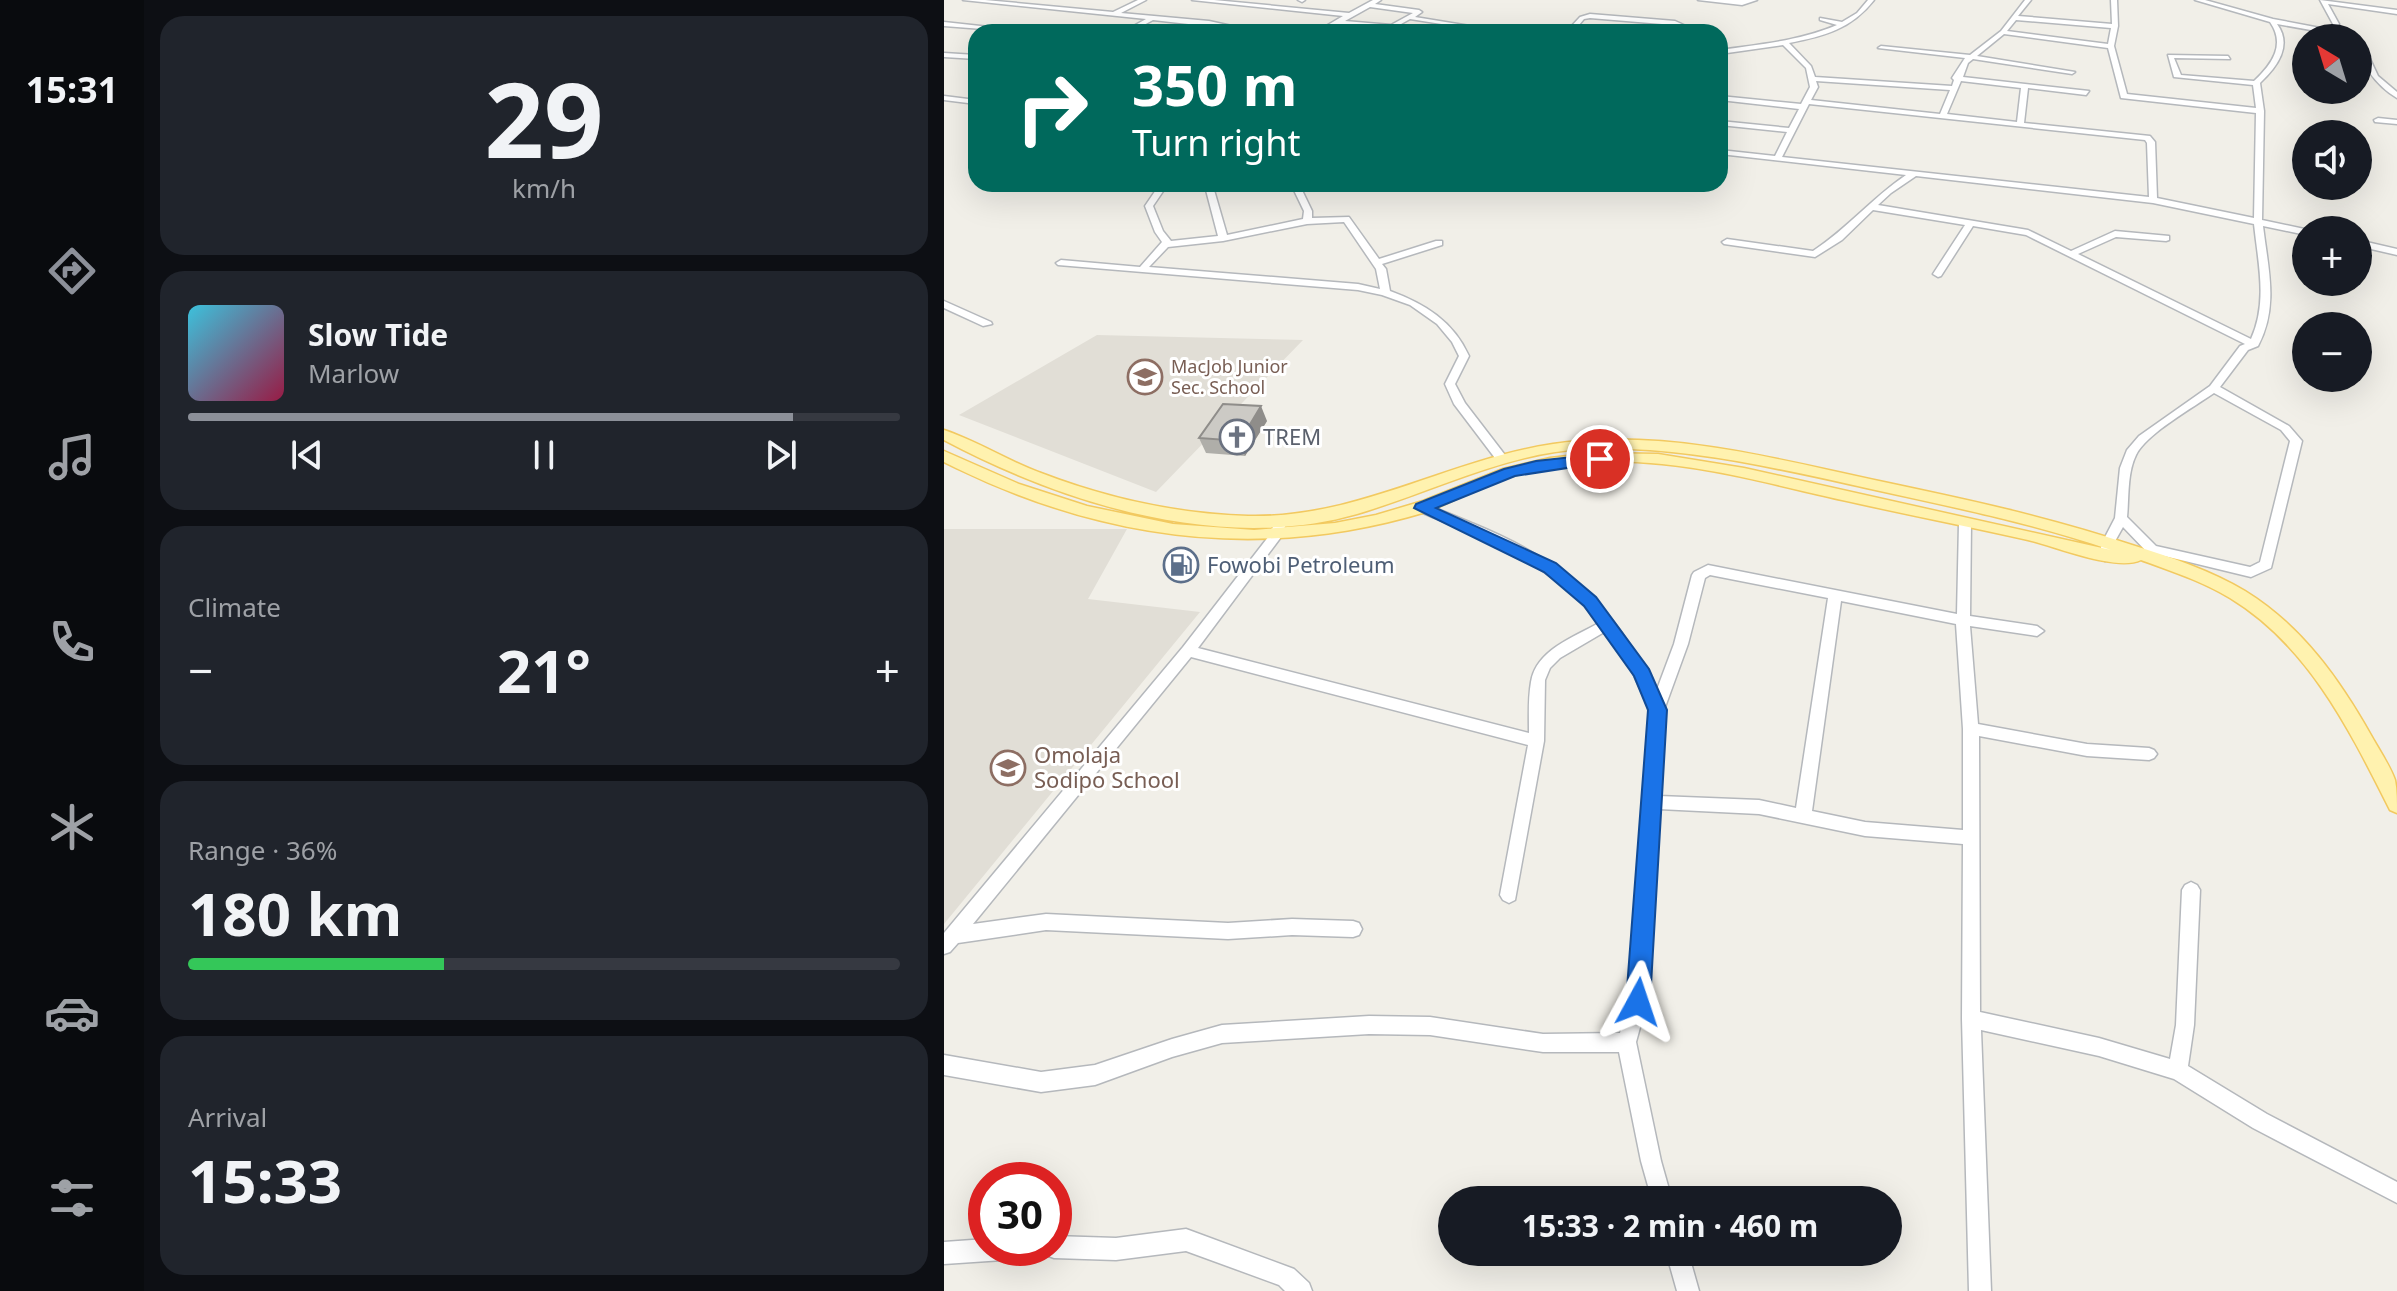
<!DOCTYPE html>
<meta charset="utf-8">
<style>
body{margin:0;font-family:"Noto Sans",sans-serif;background:#20242c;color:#f1f3f6;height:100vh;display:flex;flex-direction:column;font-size:30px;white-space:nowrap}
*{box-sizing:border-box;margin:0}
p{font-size:26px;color:#9ea1a6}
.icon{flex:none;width:44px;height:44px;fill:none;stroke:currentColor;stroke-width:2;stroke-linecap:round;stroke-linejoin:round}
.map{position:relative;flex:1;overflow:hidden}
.side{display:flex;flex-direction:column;gap:16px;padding:16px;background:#0d0f14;width:800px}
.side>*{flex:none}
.hud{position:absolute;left:24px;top:24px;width:760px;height:168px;border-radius:24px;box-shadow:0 8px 32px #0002;background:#00695c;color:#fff;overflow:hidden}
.needle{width:52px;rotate:322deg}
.fabs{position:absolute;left:1348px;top:24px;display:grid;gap:16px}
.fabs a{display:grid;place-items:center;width:80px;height:80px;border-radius:50%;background:#171b24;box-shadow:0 8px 32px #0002;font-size:40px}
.speed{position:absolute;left:24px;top:1162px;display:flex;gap:16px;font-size:40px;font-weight:700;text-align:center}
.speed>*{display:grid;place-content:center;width:104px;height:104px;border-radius:50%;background:#171b24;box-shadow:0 8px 32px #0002;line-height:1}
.speed .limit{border:12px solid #d22;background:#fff;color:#111}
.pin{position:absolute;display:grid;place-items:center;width:68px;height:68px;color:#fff;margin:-34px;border:4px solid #fff;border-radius:50%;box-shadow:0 2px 8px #0007}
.me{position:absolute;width:88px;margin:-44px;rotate:5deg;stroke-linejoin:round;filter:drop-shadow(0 0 6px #0008)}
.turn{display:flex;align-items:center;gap:28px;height:168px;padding:0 32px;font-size:36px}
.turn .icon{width:104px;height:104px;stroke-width:2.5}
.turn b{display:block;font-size:56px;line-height:68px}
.big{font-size:60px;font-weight:700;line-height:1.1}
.side .widget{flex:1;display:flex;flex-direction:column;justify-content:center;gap:12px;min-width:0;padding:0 28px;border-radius:24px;background:#20242c}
.side .dial{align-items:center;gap:0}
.dial b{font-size:104px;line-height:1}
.song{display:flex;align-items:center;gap:24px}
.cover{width:96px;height:96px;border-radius:12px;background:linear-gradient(135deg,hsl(190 70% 55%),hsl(340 70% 35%))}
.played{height:8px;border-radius:4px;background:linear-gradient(90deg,#8c9099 85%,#363941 85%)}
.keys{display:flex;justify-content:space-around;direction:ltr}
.heat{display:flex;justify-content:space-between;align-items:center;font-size:44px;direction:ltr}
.charge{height:12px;border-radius:6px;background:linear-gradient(90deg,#34c759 36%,#363941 0)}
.trip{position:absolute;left:494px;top:1186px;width:464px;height:80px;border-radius:40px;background:#171b24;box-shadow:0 8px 32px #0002;font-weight:700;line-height:80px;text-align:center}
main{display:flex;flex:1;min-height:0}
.tab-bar{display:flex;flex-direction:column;width:144px;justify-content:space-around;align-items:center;background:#090b0e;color:#9ea1a6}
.tab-bar .icon{width:56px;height:56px}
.tab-bar .current{color:#8c9099}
.tab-bar b{font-size:36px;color:#f1f3f6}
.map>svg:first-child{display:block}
.education{fill:#e1ded6}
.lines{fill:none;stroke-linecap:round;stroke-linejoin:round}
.minor-casing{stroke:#b5b8bc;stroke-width:3}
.major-casing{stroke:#f2c960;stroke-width:3}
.minor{fill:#fff;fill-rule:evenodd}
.major{fill:#fff2af;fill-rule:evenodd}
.wall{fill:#afaea9}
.shaded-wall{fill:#8f8d8a}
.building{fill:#cccac5;stroke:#8f8d8a;stroke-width:2}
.route{fill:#1a73e8;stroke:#114b97;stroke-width:2}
.labels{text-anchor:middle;stroke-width:6;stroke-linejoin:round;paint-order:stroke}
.far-education-label{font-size:18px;fill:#785e54;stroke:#fff;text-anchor:start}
.worship-label{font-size:22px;fill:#5b616d;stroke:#fff;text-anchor:start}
.service-label{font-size:22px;fill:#4e5e75;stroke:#fff;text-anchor:start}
.education-label{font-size:22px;fill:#785e54;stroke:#fff;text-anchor:start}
</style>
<main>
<nav class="tab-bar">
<b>15:31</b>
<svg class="icon current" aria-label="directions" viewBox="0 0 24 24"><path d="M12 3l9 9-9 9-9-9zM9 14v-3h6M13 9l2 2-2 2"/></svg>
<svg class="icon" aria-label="music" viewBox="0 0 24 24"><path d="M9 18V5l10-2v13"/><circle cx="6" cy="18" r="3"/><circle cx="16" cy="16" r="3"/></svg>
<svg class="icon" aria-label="phone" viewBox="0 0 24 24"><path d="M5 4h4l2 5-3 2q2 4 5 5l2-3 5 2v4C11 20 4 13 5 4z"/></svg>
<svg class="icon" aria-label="climate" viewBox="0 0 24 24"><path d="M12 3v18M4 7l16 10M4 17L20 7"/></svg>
<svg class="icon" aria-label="car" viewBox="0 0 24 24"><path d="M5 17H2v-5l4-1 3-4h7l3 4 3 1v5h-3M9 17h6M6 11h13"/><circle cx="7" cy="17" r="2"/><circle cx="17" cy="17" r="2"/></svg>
<svg class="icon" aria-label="filters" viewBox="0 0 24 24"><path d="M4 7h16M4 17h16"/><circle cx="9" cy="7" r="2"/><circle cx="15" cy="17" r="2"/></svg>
</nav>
<section class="side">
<div class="widget dial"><b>29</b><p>km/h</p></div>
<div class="widget">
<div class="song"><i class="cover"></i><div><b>Slow Tide</b><p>Marlow</p></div></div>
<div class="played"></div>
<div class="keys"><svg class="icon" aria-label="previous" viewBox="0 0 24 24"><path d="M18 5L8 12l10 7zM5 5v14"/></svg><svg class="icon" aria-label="pause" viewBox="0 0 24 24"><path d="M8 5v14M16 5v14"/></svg><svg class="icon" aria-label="next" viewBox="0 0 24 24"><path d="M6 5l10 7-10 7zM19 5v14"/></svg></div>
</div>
<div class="widget"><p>Climate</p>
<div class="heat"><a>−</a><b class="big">21°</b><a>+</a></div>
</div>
<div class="widget"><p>Range · 36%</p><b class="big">180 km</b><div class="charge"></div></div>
<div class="widget"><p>Arrival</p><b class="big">15:33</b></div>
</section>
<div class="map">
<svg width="1453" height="1291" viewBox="0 0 1453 1291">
<rect width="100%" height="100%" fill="#f1efe8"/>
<!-- education -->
<path class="education" d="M 153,335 L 359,340 L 212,492 L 15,415 Z
M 0,529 L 183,529 L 144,599 L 256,612 L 0,924 Z"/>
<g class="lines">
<!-- minor casing -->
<g class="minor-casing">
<path id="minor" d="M 19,0 L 41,0 L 169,12 L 194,0 L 202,0 L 177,13 L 265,21 L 315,32 L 209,20 L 187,32 L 179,32 L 202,19 Z
M 248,0 L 270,0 L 405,13 L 429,0 L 437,0 L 431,4 L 475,10 L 478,12 L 471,17 L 532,27 L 529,29 L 466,19 L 448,29 L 395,24 L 380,32 L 372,32 L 399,16 ZM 426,7 L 469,13 L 447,25 L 401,21 Z
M 354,0 L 361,0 L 358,2 Z
M 754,0 L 813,0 L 798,5 Z
M 924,0 L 930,0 C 907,29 881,36 845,43 L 867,66 L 871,77 L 1008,86 L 1010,80 L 1008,78 L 1021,58 L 934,48 L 937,46 L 1026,55 L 1057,31 L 1081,0 L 1087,0 L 1074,16 L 1168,24 L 1167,0 L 1173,0 L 1174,26 L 1170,46 L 1183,94 L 1312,108 L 1309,85 L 1230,77 L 1224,55 L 1284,56 L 1286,59 L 1230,58 L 1237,75 L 1310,81 C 1328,64 1342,45 1326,22 L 1251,0 L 1261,0 L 1329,19 L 1387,30 L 1389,24 L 1376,0 L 1453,10 L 1453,14 L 1384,4 L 1395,24 L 1389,34 L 1333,24 C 1349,46 1333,67 1316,83 L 1320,111 L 1318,220 L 1365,230 L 1362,230 L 1362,235 L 1319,226 C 1324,269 1335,306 1314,346 L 1304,350 L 1276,387 L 1345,426 L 1358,441 L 1327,568 L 1307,577 L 1208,553 L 1203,552 L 1179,527 L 1170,543 L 1166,560 L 1161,561 L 1155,557 L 1158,543 L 1171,518 L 1176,468 L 1183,450 L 1195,436 L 1266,386 L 1296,346 L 1301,344 L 1082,235 L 1029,226 L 997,276 L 994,277 L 989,274 L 1021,225 L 929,210 L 898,240 L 871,257 L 780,244 L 778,242 L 783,239 L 869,251 C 903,229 929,197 962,175 L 776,154 L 776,150 L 831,156 L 843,132 L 776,125 L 776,121 L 845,128 L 855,109 L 776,100 L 776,96 L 857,104 L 866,87 L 862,68 L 839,45 L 776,54 L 776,50 C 817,44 855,41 893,25 L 876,20 L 876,18 L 898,22 L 913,13 ZM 1072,20 L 1167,28 L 1164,44 L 1063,31 ZM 1060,34 L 1164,48 L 1177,98 L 1312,113 L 1310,218 L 1213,198 L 1211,142 L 1206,136 L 1080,123 L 1084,88 L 1142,95 L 1145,91 L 1019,77 L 1024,63 L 1029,59 L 1128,74 L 1131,72 L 1033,56 ZM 872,81 L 1006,90 L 996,114 L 867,100 L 874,87 ZM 1017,81 L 1077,88 L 1073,122 L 1003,114 ZM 865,104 L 1201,140 L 1203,143 L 1205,197 L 838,157 ZM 972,176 L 1209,203 L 1310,224 C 1314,263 1324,302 1307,339 L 1134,254 L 1172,237 L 1222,241 L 1225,240 L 1225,236 L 1171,231 L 1127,251 L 1084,230 L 934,205 L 947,193 ZM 1270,393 L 1337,430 L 1346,441 L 1316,562 L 1306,567 L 1212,546 L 1183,517 C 1185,498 1183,473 1192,455 C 1202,434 1250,407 1270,393 Z
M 646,14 L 731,21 L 755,32 L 747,32 L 730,25 L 646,18 L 640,19 L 629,32 L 622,32 L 636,17 Z
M 0,22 L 73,30 L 76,32 L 0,26 Z
M 1414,38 L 1417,40 L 1434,76 L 1453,92 L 1453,98 C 1433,86 1414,63 1414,38 Z
M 0,53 L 32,55 L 32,59 L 0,57 Z
M 0,96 L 32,100 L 32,104 L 0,100 Z
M 1434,118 L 1453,120 L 1453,124 L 1431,122 L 1430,120 Z
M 216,184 L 224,184 L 209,206 L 219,231 L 227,241 L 274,236 L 262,190 L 266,187 L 270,190 L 283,235 L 359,219 L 360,211 L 347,184 L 355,184 L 368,211 L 368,218 L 405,217 L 435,259 L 492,241 L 498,241 L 498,245 L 438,264 L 442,269 L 446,291 C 481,304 509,321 525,356 L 511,384 L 521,403 L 564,459 L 562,462 L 554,462 L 510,404 L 501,384 L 515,356 L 508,342 L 493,324 L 466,305 L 438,295 L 414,290 L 114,265 L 112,263 L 117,260 L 196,267 L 218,242 L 211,232 L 201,206 ZM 400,222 L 432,269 L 436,289 L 414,284 L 205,267 L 224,247 L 279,241 L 363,224 Z
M 1414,240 L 1453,249 L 1453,255 L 1414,246 Z
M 0,301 L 47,322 L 48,324 L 39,326 L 0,308 Z
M 478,504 C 496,509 513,517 530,524 C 620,561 670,603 712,692 L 730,644 L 748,575 L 750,572 L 764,565 L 1013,614 L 1015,523 L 1017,520 L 1025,520 L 1027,523 L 1026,616 L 1093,626 L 1100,631 L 1093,636 L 1026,626 L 1034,724 L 1143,744 L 1205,748 L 1210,750 L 1213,754 L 1210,758 L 1205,760 L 1143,756 L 1035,736 L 1036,1012 L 1155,1038 L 1226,1059 L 1232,1025 L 1238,890 L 1241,885 L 1247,882 L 1253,885 L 1256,890 L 1250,1025 L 1244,1066 L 1323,1114 L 1453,1182 L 1453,1203 L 1309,1128 L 1230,1079 L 1155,1056 L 1037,1030 L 1047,1291 L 1025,1291 L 1018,1019 L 1019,844 L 921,836 L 815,814 L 715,809 L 703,1002 L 692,1042 L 717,1161 L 728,1200 L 708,1200 L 697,1161 L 675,1052 L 599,1052 L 486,1035 L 425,1034 L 278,1043 L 228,1057 L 151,1085 L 97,1092 L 0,1075 L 0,1055 L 97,1072 L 151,1065 L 228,1039 L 278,1025 L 425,1016 L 486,1017 L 599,1034 L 676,1033 L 685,1002 L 706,710 L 688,671 L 662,631 L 616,658 L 606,668 L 601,680 L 600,741 L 571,900 L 565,903 L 559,900 L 556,895 L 584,745 L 247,657 L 29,924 L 102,914 L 284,923 L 348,919 L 409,921 L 415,923 L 418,929 L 415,935 L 409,937 L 348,935 L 284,939 L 102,930 L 14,943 L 6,952 L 0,954 L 0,933 L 239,647 L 325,536 L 333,518 L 337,517 L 343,521 L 337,537 L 254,648 L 585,733 C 585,716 584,699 587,682 C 592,650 630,637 655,623 C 609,563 541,539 474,511 L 472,508 ZM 766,575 L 884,598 L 852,808 L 815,800 L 715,796 L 720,710 L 744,644 L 761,578 ZM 897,601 L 1012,624 L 1019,729 L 1019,830 L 921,822 L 868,811 Z
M 242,1229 L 350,1269 L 365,1283 L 368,1291 L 341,1291 L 335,1285 L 242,1251 L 172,1260 L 110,1258 L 102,1255 L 100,1248 L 110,1248 L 110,1236 L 172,1238 Z
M 42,1239 L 42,1248 L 85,1248 L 82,1256 L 74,1259 L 0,1264 L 0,1242 Z
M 722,1252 L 744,1252 L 755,1291 L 733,1291 Z"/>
</g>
<!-- major casing -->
<g class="major-casing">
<path id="major" d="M 0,430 C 33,441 64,461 97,473 C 162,498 233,514 304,516 C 423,519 520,449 636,441 C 737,433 837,460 935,481 C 1020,499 1105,517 1188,545 C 1226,557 1266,570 1301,591 C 1358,626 1396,680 1428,737 C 1436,751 1446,766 1451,780 C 1453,790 1453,802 1453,813 L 1446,810 C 1406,731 1365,646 1286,598 C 1258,581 1227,571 1197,560 C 1172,572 1111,546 1084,540 C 1022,526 960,514 898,500 C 839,487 779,470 718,464 C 662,458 602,462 549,483 C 526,491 505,504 482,512 C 320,561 163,541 12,468 L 0,462 L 0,451 L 75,484 L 143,506 L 229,524 L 310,530 L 391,523 L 432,515 L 479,501 L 559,469 L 606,458 L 650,453 L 714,454 L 800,468 L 1167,550 C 1089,523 1008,507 927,489 C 832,468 737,445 640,449 C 561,453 488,492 413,514 C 277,553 121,504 0,440 Z"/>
</g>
<!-- minor -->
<use href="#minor" class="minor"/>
<!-- major -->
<use href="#major" class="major"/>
</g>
<!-- wall -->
<path class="wall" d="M 323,421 L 301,456 L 262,453 L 255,438 Z"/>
<!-- shaded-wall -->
<path class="shaded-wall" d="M 317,406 L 323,421 L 301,456 L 296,441 Z"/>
<!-- building -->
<path class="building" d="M 279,404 L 317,406 L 296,441 L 255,438 Z"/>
<!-- route -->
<path class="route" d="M 656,454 L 664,459 L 662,462 L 571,476 L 492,508 L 612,563 L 652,597 L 705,669 L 723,710 L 706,1002 L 703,1010 L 694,1013 L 686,1010 L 682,1002 L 704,710 L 690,676 L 640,606 L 600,572 L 470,508 L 472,504 L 560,469 L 592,461 Z"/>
<!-- icons -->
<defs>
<g id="school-ring" transform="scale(1.8)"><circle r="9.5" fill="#fff" stroke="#8d6e63" stroke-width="1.5"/><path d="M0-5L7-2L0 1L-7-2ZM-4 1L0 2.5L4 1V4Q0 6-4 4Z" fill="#8d6e63"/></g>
<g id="church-ring" transform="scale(1.8)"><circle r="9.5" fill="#fff" stroke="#6b7280" stroke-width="1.5"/><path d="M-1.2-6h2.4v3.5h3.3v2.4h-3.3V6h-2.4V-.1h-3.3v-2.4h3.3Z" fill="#6b7280"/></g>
<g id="fuel-ring" transform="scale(1.8)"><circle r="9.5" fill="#fff" stroke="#5c6f8a" stroke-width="1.5"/><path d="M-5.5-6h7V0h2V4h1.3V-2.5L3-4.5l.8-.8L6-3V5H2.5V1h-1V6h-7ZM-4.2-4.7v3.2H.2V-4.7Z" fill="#5c6f8a"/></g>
</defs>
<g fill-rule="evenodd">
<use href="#school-ring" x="201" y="377"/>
<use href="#church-ring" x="293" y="437"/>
<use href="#fuel-ring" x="237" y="565"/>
<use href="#school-ring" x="64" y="768"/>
</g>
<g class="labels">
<!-- far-education labels -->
<g class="far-education-label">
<text x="227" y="373">MacJob Junior<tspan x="227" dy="21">Sec. School</tspan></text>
</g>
<!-- worship labels -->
<g class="worship-label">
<text x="319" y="445">TREM</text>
</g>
<!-- service labels -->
<g class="service-label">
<text x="263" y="573">Fowobi Petroleum</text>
</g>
<!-- education labels -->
<g class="education-label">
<text x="90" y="763">Omolaja<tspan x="90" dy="25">Sodipo School</tspan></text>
</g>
</g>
</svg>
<div class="fabs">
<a><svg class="needle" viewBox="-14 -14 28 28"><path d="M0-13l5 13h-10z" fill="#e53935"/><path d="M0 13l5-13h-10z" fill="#9ea1a6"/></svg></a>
<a><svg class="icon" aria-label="sound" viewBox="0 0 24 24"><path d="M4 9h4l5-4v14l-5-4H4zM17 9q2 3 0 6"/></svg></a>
<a>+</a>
<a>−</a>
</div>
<div class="speed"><div class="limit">30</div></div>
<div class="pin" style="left:656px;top:459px;background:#d93025"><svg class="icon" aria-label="arrive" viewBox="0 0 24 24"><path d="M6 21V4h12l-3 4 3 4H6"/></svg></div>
<svg class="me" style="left:694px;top:1002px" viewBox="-20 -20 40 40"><path d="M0-17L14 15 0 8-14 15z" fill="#1a73e8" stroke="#fff" stroke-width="4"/></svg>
<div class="trip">15:33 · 2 min · 460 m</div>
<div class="hud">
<div class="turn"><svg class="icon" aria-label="right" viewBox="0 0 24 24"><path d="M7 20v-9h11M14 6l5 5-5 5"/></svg><div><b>350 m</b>Turn right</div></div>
</div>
</div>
</main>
